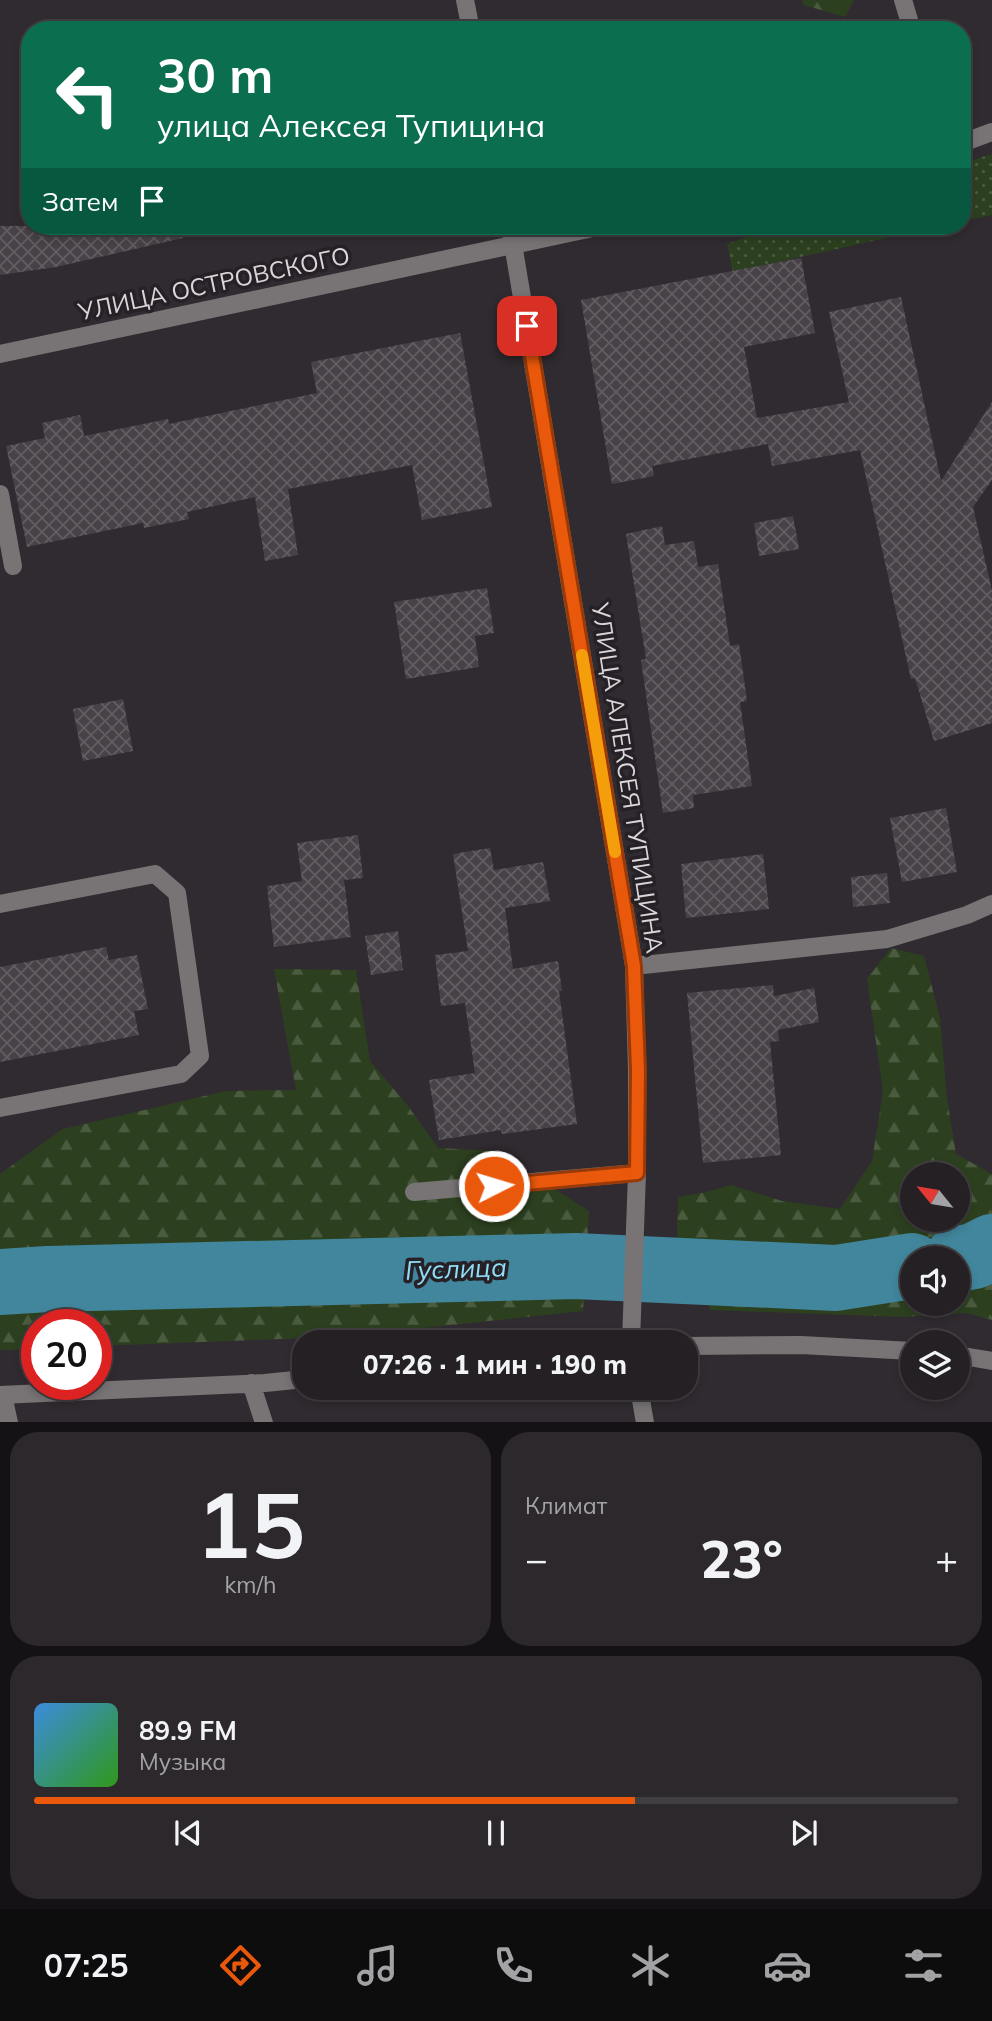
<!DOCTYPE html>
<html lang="ru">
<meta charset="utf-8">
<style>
body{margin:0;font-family:Mulish,sans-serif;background:#2c282c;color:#f1f3f6;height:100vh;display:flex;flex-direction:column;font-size:26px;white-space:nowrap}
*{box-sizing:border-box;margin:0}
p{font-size:23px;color:#a3a3a6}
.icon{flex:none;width:38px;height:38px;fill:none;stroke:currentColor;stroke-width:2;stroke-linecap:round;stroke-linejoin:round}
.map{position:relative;height:1422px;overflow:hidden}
.sheet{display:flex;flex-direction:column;gap:10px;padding:10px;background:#141214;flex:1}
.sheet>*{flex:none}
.banner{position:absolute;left:21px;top:21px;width:950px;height:214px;border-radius:28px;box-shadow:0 4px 10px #0003,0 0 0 2px #413e41;background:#0b6e4f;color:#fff;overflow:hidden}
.needle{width:46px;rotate:300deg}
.fabs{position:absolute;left:900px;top:1162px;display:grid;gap:14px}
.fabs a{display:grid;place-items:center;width:70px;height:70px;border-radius:50%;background:#242024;box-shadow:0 4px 10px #0003,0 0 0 2px #413e41;font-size:35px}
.speed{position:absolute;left:21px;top:1309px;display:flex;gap:14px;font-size:35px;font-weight:700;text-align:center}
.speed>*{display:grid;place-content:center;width:91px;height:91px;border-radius:50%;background:#242024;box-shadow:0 4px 10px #0003,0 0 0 2px #413e41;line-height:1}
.speed .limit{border:10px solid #d22;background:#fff;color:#111}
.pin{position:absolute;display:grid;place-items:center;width:60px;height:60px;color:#fff;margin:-30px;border-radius:14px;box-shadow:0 4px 10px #0006}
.me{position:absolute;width:77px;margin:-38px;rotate:85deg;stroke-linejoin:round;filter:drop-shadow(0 0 5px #0008)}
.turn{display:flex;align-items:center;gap:24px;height:147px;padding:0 21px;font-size:32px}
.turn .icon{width:91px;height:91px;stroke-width:2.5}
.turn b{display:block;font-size:49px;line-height:60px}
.then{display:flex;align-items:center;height:66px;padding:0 21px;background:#0003;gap:14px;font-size:26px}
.big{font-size:52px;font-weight:800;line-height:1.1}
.sheet .widget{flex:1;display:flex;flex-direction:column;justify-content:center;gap:10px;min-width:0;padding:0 24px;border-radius:28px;background:#2c282c}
.sheet .dial{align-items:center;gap:0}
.dial b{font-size:91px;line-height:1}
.song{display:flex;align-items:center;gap:21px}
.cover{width:84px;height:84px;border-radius:10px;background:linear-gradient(135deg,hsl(210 70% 55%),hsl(110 70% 35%))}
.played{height:7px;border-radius:4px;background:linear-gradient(90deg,#ea580c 65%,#413e41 65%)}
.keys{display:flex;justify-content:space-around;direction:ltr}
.heat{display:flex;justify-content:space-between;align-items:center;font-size:38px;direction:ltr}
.sheet .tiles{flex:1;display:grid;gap:10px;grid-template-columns:1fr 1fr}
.widget:last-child{grid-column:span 2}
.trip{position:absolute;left:292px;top:1330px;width:406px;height:70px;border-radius:28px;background:#242024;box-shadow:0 4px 10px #0003,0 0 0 2px #413e41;font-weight:800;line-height:70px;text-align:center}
.menu{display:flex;height:112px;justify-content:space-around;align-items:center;background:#0e0d0e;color:#a3a3a6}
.menu .icon{width:49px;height:49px}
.menu .current{color:#ea580c}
.menu b{font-size:32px;color:#f1f3f6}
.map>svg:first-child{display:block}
.grass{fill:url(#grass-dots)}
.forest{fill:url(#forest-firs);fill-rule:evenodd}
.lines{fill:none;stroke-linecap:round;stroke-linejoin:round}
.river{stroke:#41869c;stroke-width:66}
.building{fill:url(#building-cross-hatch)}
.minor{stroke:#787475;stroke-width:18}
.route-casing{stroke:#983908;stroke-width:18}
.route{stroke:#ea580c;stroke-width:12}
.slow{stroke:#f59e0b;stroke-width:12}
.labels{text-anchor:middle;stroke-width:7;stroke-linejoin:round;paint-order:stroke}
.street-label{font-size:24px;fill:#dad6d9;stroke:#262126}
.water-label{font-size:26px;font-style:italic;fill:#8fddf7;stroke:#262126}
</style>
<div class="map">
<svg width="992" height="1423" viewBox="0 0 992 1423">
<defs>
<pattern id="grass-dots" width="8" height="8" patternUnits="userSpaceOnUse" patternTransform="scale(1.75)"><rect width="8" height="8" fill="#2c401f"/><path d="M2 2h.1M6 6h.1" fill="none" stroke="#4a5b3f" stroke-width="1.8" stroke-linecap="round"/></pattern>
<pattern id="forest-firs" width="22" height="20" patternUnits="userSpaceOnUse" patternTransform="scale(1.75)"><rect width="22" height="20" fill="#2c401f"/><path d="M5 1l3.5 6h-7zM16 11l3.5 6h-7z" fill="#4a5b3f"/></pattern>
<pattern id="building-cross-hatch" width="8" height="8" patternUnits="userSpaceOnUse" patternTransform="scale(1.75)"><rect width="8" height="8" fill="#474247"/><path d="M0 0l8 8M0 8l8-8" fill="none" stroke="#615d61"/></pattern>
</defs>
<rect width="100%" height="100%" fill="#302b30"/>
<!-- grass -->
<path class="grass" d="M 992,154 L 992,215 L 963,221 L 963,163 Z
M 777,226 L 893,226 L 900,235 L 733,272 L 727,244 Z"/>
<!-- forest -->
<path class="forest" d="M 802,0 L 854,0 L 845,17 L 804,5 Z
M 891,948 L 924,956 L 940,1018 L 947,1098 L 956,1154 L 992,1174 L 992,1320 L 967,1313 L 902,1317 L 711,1310 L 677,1239 L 678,1197 L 707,1192 L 731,1185 L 782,1201 L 840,1209 L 872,1161 L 883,1091 L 867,979 ZM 912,1174 L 957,1174 L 957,1220 L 912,1220 ZM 912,1258 L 957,1258 L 957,1304 L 912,1304 Z
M 274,969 L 356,970 L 370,1061 L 408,1106 L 438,1148 L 494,1151 L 589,1211 L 583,1311 L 338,1337 L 96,1346 L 96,1325 L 37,1325 L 37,1349 L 0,1350 L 0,1174 L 63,1129 L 226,1091 L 296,1090 Z"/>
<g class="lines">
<!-- river -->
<path class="river" d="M 957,1259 L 974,1256 L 992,1247
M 0,1282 L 48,1279 L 576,1266 L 836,1278 L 912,1266"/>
</g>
<!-- building -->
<path class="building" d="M 0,226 L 181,226 L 183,238 L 56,267 L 0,275 Z
M 801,258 L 815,333 L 744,347 L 757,418 L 849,402 L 829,312 L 901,297 L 941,481 L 992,402 L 992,480 L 973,507 L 992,591 L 992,723 L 934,741 L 915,678 L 911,679 L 860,450 L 772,466 L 768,444 L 652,466 L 654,476 L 612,484 L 581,300 Z
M 460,333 L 492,507 L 422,520 L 412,465 L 288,489 L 298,555 L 265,561 L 255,497 L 187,512 L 189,519 L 144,528 L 143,523 L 27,547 L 6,446 L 45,438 L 42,423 L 80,415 L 84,436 L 168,419 L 169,424 L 317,393 L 311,362 Z
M 793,516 L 799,549 L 759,556 L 754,523 Z
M 662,526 L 665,545 L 694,541 L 698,567 L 718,564 L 730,646 L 739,644 L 747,701 L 740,702 L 752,786 L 693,795 L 694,808 L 663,813 L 641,660 L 646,659 L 626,534 Z
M 487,588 L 494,633 L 475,636 L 479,667 L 406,679 L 394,602 Z
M 123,699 L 133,751 L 83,761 L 73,709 Z
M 946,808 L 957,872 L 902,882 L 890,818 Z
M 358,835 L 363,878 L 344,880 L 351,937 L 274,947 L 267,886 L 302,881 L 297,843 Z
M 490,848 L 494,870 L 543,862 L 550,901 L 505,908 L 513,969 L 558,961 L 562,991 L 559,991 L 577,1124 L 502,1134 L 501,1130 L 439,1140 L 429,1080 L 475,1073 L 465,1003 L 441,1006 L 435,955 L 468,951 L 453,854 Z
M 763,854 L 769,909 L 686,918 L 681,864 Z
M 887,873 L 890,903 L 853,907 L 851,877 Z
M 398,931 L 403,970 L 371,975 L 365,936 Z
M 106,947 L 109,960 L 137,955 L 148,1009 L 134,1011 L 139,1035 L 0,1062 L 0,967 Z
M 773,985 L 774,996 L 814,988 L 819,1022 L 778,1030 L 779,1041 L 770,1042 L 781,1155 L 703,1163 L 687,993 Z"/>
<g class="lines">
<!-- minor -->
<path class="minor" d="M 465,0 L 471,30
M 903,0 L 912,30
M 962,143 L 992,132
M 510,226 L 634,966 L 637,1070 L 637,1173 L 631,1342
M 0,354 L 602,226
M 0,494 L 13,566
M 0,904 L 155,874 L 177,893 L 200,1056 L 181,1074 L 0,1108
M 634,966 L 887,939 L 967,915 L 992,904
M 414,1192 L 637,1173
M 686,1346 L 801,1345 L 912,1351
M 957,1355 L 992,1361
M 251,1383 L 264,1423
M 639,1388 L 645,1423
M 0,1395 L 265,1383 L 304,1379
M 3,1395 L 9,1423"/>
</g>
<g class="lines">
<!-- route casing -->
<g class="route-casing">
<path id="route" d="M 494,1186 L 637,1173 L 638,1070 L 634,966 L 527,326"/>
</g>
<!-- route -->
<use href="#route" class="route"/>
<!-- slow -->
<path class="slow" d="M 582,655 L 615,852"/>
</g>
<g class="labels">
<!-- street labels -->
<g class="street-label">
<text transform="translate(214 284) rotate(-12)" y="8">УЛИЦА ОСТРОВСКОГО</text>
<text transform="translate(627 778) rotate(81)" y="8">УЛИЦА АЛЕКСЕЯ ТУПИЦИНА</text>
</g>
<!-- water labels -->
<g class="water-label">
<text transform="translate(456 1269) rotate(-2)" y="9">Гуслица</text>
</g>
</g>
</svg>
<div class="fabs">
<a><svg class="needle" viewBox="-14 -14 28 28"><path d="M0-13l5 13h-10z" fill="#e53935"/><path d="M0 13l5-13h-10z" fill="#a3a3a6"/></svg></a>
<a><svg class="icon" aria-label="sound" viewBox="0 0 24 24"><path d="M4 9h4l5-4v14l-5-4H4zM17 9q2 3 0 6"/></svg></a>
<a><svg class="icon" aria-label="layers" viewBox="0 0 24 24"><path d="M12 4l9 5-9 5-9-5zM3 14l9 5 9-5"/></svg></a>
</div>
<div class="speed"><div class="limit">20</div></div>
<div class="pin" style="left:527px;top:326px;background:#d93025"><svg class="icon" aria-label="arrive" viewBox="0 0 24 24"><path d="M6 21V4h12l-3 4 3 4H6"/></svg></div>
<svg class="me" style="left:494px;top:1186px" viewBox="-20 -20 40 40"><circle r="17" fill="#ea580c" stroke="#fff" stroke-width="3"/><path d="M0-11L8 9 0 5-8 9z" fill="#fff"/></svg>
<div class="trip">07:26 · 1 мин · 190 m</div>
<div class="banner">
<div class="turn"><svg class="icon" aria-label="left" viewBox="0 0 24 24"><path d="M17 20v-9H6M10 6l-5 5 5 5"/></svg><div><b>30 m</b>улица Алексея Тупицина</div></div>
<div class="then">Затем<svg class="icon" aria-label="arrive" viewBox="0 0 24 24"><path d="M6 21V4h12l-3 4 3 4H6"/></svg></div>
</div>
</div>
<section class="sheet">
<div class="tiles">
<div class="widget dial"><b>15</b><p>km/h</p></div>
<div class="widget"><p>Климат</p>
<div class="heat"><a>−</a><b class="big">23°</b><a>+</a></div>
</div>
<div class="widget">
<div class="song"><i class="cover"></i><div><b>89.9 FM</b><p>Музыка</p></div></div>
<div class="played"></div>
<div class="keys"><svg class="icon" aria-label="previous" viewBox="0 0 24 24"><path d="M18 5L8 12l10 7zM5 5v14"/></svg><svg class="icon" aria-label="pause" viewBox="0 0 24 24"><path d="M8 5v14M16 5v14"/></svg><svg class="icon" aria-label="next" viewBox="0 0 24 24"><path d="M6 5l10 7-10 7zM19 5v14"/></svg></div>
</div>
</div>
</section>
<nav class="menu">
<b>07:25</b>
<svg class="icon current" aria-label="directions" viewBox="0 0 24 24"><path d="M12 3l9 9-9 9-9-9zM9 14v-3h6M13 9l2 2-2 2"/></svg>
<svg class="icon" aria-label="music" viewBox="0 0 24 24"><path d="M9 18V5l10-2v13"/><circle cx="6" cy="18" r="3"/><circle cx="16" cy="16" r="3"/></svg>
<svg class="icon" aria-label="phone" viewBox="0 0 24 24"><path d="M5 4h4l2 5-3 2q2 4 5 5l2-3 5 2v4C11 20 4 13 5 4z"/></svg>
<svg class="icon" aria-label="climate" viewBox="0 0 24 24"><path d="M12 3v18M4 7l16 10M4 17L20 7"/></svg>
<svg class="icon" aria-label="car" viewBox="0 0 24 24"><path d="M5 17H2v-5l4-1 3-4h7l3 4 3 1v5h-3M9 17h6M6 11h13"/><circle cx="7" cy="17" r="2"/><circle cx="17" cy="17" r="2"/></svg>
<svg class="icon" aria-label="filters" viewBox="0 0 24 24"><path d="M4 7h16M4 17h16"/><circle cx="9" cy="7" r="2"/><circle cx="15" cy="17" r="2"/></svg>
</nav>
